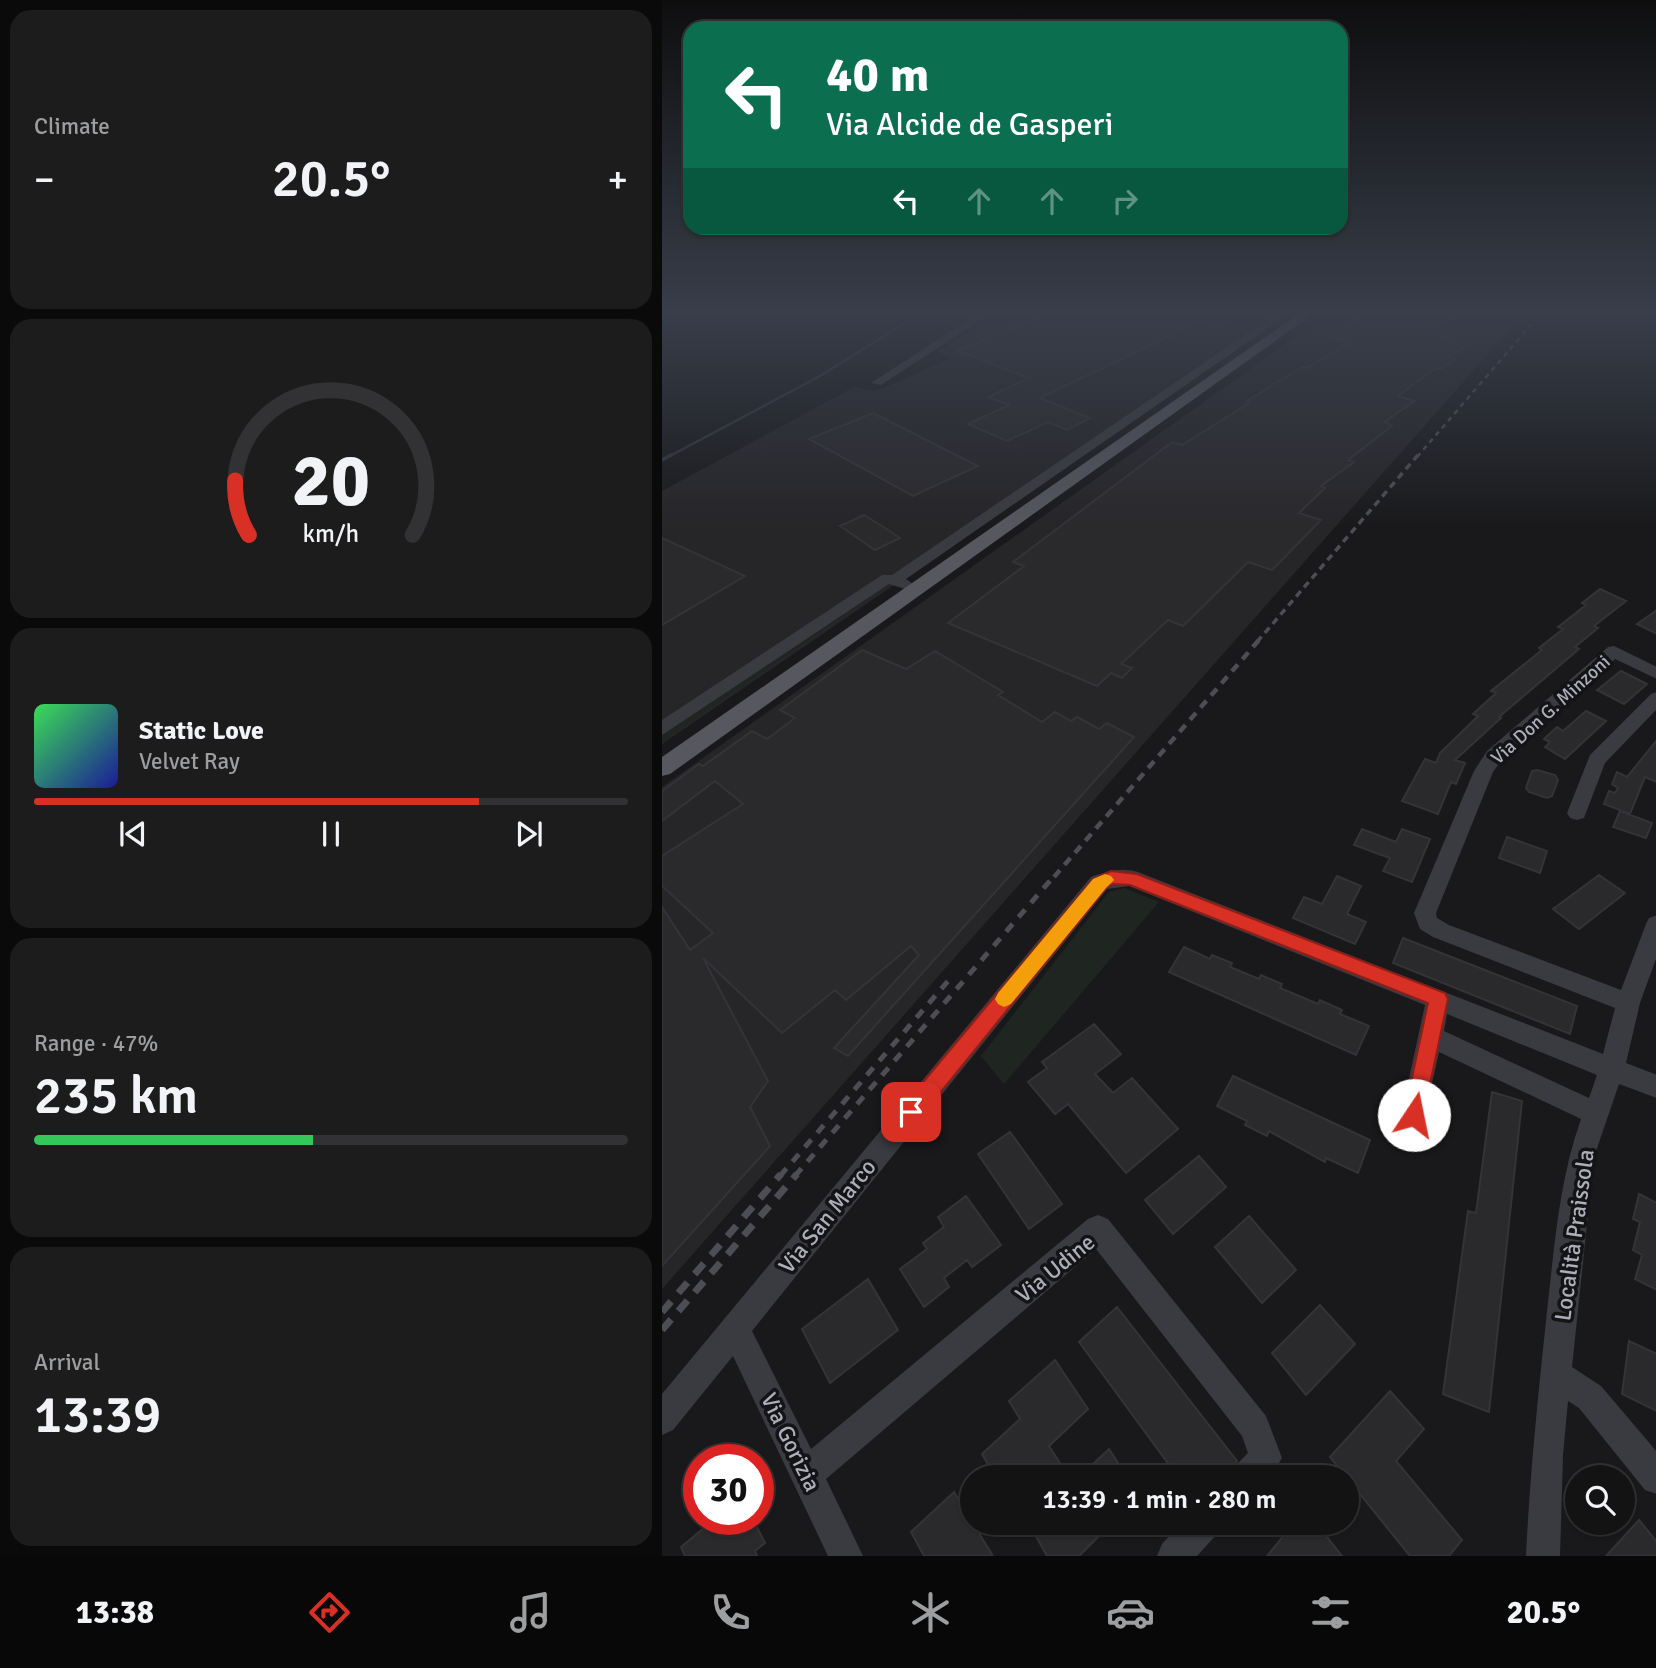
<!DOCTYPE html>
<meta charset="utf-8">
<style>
body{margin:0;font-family:Signika,sans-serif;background:#1c1c1d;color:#f1f3f6;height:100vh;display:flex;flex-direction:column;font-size:26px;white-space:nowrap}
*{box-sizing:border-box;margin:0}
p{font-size:23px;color:#9d9ea0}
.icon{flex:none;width:38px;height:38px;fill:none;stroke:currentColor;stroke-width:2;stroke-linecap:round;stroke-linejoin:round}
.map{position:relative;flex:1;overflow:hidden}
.sheet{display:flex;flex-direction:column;gap:10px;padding:10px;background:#0a0a0b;width:662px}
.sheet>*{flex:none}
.top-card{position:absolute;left:21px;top:21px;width:665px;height:214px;border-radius:21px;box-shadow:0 2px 5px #0004,0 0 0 2px #323234;background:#0b6e4f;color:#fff;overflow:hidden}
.controls{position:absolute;left:903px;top:1465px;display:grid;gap:14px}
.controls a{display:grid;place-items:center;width:70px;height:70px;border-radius:50%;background:#131314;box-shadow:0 2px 5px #0004,0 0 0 2px #323234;font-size:35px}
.speed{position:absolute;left:21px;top:1444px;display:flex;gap:14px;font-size:35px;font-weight:700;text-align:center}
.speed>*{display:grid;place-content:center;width:91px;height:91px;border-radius:50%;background:#131314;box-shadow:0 2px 5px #0004,0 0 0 2px #323234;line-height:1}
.speed .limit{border:10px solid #d22;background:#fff;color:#111}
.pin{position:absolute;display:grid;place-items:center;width:60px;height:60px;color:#fff;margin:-30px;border-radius:14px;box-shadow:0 4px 10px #0006}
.me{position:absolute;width:77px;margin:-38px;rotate:11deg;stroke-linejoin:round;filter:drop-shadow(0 0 5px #0008)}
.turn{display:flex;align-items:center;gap:24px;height:147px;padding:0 28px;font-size:32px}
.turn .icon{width:91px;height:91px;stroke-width:2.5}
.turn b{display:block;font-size:49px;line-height:60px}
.lanes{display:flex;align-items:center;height:66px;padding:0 28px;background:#0003;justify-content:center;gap:35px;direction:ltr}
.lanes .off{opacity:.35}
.big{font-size:52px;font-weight:600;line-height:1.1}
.sheet .widget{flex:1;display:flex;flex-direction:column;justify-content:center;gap:10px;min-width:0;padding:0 24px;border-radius:21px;background:#1c1c1d}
.sheet .dial{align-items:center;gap:0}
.dial svg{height:182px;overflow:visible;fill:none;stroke:#323234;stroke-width:7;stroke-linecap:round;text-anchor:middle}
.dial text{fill:#f1f3f6;stroke:none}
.song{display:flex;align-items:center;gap:21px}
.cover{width:84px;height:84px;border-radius:10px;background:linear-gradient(135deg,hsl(130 70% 55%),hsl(240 70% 35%))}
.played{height:7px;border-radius:4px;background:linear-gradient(90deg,#d93025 75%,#323234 75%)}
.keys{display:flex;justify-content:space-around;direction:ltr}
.heat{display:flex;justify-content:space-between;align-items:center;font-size:38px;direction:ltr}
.charge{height:10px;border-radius:5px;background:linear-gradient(90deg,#34c759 47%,#323234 0)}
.trip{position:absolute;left:298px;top:1465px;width:399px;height:70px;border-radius:35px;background:#131314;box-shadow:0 2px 5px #0004,0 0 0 2px #323234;font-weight:600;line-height:70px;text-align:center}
.dock{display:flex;height:112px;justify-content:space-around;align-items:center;background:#080808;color:#9d9ea0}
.dock .icon{width:49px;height:49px}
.dock .on{color:#d93025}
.dock b{font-size:32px;color:#f1f3f6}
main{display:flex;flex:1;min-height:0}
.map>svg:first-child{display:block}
.built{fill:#262528}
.green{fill:#1f2621}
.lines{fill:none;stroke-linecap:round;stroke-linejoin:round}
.stream-far1{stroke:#2f363f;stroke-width:2.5}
.stream{stroke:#2f363f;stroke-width:3.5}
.building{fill:#2a292c;stroke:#343337;stroke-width:2}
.minor{fill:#3a3b40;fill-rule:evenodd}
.major{fill:#56575f;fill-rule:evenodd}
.rail-far4{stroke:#4d4e55;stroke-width:2.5;stroke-dasharray:5 4.5;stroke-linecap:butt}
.rail-far3{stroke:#4d4e55;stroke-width:3.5;stroke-dasharray:7 5;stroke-linecap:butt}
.rail-far2{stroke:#4d4e55;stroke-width:4.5;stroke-dasharray:9 7;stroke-linecap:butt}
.rail-far1{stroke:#4d4e55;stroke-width:5;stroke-dasharray:10 9;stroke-linecap:butt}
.rail{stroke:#4d4e55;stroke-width:7;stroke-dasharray:14 11;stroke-linecap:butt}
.route{fill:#d93025;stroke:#8d1f18;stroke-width:2}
.slow{fill:#f59e0b}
.labels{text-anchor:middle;stroke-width:7;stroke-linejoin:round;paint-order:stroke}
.street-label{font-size:19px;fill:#acafba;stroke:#141416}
.near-street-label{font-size:23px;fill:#acafba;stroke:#141416}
</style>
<main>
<section class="sheet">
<div class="widget"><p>Climate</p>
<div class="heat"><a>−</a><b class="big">20.5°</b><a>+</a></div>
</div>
<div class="widget dial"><svg viewBox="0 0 100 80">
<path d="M14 69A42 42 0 1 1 86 69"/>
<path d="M14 69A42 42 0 0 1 8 45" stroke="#d93025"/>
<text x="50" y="56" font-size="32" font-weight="700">20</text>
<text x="50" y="72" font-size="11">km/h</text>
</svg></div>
<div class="widget">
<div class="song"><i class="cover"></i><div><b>Static Love</b><p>Velvet Ray</p></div></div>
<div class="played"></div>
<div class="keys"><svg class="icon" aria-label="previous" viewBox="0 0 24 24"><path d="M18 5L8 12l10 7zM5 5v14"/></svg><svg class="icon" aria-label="pause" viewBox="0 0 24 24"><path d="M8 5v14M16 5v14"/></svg><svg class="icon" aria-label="next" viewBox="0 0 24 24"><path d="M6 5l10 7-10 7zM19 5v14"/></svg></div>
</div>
<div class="widget"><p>Range · 47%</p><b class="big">235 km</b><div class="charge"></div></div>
<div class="widget"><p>Arrival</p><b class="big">13:39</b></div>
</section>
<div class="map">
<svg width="995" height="1556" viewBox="0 0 995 1556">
<rect width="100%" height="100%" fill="#19191b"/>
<!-- built -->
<path class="built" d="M 337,311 L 632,311 L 0,744 L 0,491 L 192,387 L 211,391 L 219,389 L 289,358 L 276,352 Z
M 670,311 L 864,311 L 0,1289 L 0,787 Z"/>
<!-- green -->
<path class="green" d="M 232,580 L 0,742 L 0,729 Z
M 462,888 L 497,902 L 342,1084 L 319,1056 L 447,892 Z"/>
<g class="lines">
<!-- stream-far1 -->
<path class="stream-far1" d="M 6,457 L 158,376 L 262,311"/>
<!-- stream -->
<path class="stream" d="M 0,460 L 9,455"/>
</g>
<!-- building -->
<path class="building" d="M 391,311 L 588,311 L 555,327 L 538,321 L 378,398 L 428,418 L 405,430 L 386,422 L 345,441 L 306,424 L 347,405 L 326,397 L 367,378 L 295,351 Z
M 705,311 L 799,311 L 768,333 L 808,344 L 788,357 L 793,359 L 779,369 L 774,368 L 736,396 L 752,401 L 723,422 L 730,426 L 686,460 L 692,462 L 659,486 L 663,488 L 637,513 L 659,520 L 610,570 L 586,562 L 521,626 L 506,620 L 459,664 L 470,668 L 460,678 L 449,673 L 435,686 L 286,623 L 362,566 L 351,562 L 510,442 L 520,445 L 587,403 L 585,401 L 617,381 L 640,367 L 645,368 L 686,343 L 669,337 L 695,321 L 691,319 Z
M 211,413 L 316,466 L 251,496 L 147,439 Z
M 202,515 L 223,528 L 238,538 L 213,550 L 178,526 Z
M 0,538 L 83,576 L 0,625 Z
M 938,589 L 964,601 L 932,626 L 936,628 L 913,647 L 917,649 L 837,717 L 839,718 L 793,760 L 803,763 L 794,784 L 789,782 L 776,814 L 740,801 L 763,759 L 774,763 L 778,753 L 816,716 L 811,714 L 834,693 L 829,691 L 880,650 L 877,648 L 901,629 L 896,627 L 924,605 L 920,603 Z
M 995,610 L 995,634 L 975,624 Z
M 200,650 L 244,669 L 273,651 L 341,692 L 336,695 L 380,722 L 393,712 L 409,721 L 415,717 L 437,729 L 445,723 L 472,737 L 186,1056 L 172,1048 L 257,955 L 249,946 L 184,1000 L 173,990 L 120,1033 L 41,958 L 106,1081 L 88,1107 L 108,1146 L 0,1266 L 0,907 L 28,950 L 51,933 L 0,886 L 0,856 L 81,804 L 53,781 L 0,821 L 0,791 L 37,764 L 41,766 L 90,731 L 105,739 L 133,718 L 118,710 Z
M 959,671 L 985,684 L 962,704 L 935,690 Z
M 924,711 L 944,721 L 903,759 L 883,747 L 888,742 L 882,739 L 895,727 L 901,731 Z
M 995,740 L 995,782 L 983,777 L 968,814 L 942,804 L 947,791 L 953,793 L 956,788 L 950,784 L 955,772 L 965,777 Z
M 875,770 L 893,775 L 896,780 L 890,796 L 885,798 L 867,792 L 864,788 L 870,771 Z
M 958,811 L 990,823 L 984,838 L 951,827 Z
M 700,829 L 734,842 L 740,829 L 768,839 L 750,882 L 721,871 L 728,858 L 692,845 Z
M 845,837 L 885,851 L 878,873 L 837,858 Z
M 937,875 L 963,893 L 917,929 L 891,909 Z
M 675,876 L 699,886 L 685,914 L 704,922 L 693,944 L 631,918 L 642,897 L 660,904 Z
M 741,938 L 915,1006 L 908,1034 L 731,963 Z
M 522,947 L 548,959 L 550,955 L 570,963 L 568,967 L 597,979 L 599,975 L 620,984 L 618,988 L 656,1004 L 658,1000 L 680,1010 L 678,1014 L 707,1026 L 694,1055 L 507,972 Z
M 432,1024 L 459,1054 L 433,1074 L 451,1093 L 470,1078 L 516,1129 L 464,1173 L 406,1104 L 393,1114 L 366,1082 L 385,1068 L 380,1062 Z
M 571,1076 L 708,1140 L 696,1173 L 664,1158 L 663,1162 L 607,1131 L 605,1136 L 583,1125 L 585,1121 L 555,1106 Z
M 830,1092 L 860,1101 L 827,1412 L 781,1394 L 806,1211 L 814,1213 Z
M 348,1132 L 400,1204 L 367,1229 L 316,1154 Z
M 537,1156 L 564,1187 L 511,1234 L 483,1200 Z
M 977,1194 L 995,1203 L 995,1290 L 973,1279 L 980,1255 L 971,1250 L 978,1222 L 971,1219 Z
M 304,1196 L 339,1245 L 310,1267 L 305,1260 L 282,1278 L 287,1287 L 262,1307 L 238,1269 L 265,1249 L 261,1243 L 282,1227 L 276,1217 Z
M 587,1216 L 634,1270 L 600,1303 L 553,1247 Z
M 206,1279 L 236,1330 L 168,1383 L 140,1329 Z
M 658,1305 L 693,1344 L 644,1395 L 610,1353 Z
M 455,1307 L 575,1461 L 565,1477 L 516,1477 L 417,1342 Z
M 967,1341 L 995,1354 L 995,1411 L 960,1394 Z
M 393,1360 L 426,1409 L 387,1446 L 407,1477 L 333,1477 L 320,1454 L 358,1419 L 347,1401 Z
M 728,1391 L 762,1429 L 734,1461 L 800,1540 L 787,1556 L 748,1556 L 668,1457 Z
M 447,1449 L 465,1477 L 417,1477 Z
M 292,1492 L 310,1522 L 331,1556 L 262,1556 L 249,1532 Z
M 38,1519 L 91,1519 L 103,1543 L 93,1551 L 95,1556 L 23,1556 L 19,1547 L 42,1528 Z
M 977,1520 L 995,1542 L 995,1556 L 944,1556 Z
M 366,1522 L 451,1522 L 417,1556 L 385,1556 Z
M 633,1522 L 653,1522 L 680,1556 L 605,1556 Z"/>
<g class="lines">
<!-- minor -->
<path class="minor" d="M 320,311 L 332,311 L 219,385 L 209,383 Z
M 618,311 L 630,311 L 244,579 L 251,584 L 248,587 L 243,589 L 227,584 L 0,735 L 0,720 L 220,575 L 230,575 Z
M 952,646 L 995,667 L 995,679 L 953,659 L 839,761 L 831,772 L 774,913 L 775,918 L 787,925 L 959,990 L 984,924 L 987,918 L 995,915 L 995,956 L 978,1003 L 964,1063 L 995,1075 L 995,1098 L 957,1084 L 932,1157 L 910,1367 L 939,1386 L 995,1452 L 995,1494 L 983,1490 L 917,1408 L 906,1401 L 901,1455 L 898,1556 L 864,1556 C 868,1471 877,1387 886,1302 C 893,1240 898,1178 919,1119 L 777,1052 L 761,1124 L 752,1127 L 743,1124 L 739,1115 L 763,1005 L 467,886 L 445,889 L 90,1331 L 149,1449 L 426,1219 L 436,1215 L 446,1219 L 604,1416 L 620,1458 L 608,1477 L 570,1477 L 574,1465 L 586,1453 L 580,1436 L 434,1249 L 164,1479 L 201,1556 L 166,1556 L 71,1356 L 11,1430 L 0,1435 L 0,1394 L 429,877 C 445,871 460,867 476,872 L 941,1054 L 953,1008 L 771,937 L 758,929 L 752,913 L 812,771 L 825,751 L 946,647 ZM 785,1014 L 935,1075 L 927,1098 L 782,1031 Z
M 995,692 L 995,709 L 943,763 L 922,818 L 915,820 L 908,818 L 905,813 L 928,755 L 989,694 Z
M 520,1522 L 560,1522 L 555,1534 L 535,1556 L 495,1556 L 500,1544 Z"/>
<!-- major -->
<path class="major" d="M 641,311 L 655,311 L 8,774 L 0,776 L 0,757 Z"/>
<!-- rail-far4 -->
<path class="rail-far4" d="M 755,457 L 881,311"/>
<!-- rail-far3 -->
<path class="rail-far3" d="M 595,642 L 756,455"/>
<!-- rail-far2 -->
<path class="rail-far2" d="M 392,877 L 597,640"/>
<!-- rail-far1 -->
<path class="rail-far1" d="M 118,1176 L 286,981
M 133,1176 L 393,875"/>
<!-- rail -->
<path class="rail" d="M 0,1312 L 119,1174
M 0,1330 L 135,1174"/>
</g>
<!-- sky -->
<linearGradient id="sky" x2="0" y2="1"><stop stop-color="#0e0e0f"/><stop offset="0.59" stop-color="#383e4a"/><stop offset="1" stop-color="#383e4a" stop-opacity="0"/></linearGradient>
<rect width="995" height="529" fill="url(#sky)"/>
<!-- route -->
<path class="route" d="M 449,871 L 475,874 L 783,993 L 786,999 L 760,1122 L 752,1125 L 745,1122 L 742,1115 L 766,1003 L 468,885 L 451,884 L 444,888 L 257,1119 L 249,1122 L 242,1119 L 239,1112 L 242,1105 L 431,879 Z"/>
<!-- slow -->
<path class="slow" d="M 443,874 L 449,876 L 452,880 L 444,888 L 349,1004 L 342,1007 L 336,1004 L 333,999 L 336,993 L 431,879 Z"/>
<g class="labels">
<!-- street labels -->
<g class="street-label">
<text transform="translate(888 709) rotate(-42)" y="7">Via Don G. Minzoni</text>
</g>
<!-- near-street labels -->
<g class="near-street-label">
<text transform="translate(165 1216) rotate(-51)" y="8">Via San Marco</text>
<text transform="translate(912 1235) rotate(-82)" y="8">Località Praissola</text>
<text transform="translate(393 1268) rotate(-39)" y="8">Via Udine</text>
<text transform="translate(129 1442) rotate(64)" y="8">Via Gorizia</text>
</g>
</g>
</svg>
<div class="controls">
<a><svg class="icon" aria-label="search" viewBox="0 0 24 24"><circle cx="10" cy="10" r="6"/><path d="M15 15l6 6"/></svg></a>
</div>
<div class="speed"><div class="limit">30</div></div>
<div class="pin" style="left:249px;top:1112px;background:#d93025"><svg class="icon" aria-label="arrive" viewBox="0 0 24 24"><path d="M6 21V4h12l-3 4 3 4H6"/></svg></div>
<svg class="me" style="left:752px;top:1115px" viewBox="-20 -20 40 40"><circle r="19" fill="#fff"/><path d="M0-13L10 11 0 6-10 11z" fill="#d93025"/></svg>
<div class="trip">13:39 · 1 min · 280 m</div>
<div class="top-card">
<div class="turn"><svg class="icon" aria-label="left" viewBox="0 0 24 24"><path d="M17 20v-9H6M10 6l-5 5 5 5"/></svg><div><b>40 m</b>Via Alcide de Gasperi</div></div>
<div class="lanes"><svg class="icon" aria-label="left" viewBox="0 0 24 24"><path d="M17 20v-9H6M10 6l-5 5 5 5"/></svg><svg class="icon off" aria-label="ahead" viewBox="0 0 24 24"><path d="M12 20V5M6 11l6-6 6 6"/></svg><svg class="icon off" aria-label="ahead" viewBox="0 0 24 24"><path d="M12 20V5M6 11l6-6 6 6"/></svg><svg class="icon off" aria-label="right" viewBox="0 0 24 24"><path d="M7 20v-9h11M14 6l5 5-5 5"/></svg></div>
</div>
</div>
</main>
<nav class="dock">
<b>13:38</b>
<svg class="icon on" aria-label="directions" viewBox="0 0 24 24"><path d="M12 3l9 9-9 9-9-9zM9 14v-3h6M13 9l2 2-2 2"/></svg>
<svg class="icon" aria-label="music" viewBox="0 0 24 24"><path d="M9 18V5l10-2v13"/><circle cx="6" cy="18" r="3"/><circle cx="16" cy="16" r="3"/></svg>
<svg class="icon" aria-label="phone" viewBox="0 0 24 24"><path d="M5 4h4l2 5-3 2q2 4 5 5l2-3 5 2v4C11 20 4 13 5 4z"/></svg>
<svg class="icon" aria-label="climate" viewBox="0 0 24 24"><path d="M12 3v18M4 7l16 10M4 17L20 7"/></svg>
<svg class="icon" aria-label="car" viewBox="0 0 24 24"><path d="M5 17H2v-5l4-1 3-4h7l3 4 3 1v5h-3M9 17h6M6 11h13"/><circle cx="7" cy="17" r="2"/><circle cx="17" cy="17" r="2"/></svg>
<svg class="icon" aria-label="filters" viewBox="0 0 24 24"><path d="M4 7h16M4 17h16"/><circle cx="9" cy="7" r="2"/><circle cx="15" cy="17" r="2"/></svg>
<b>20.5°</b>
</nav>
